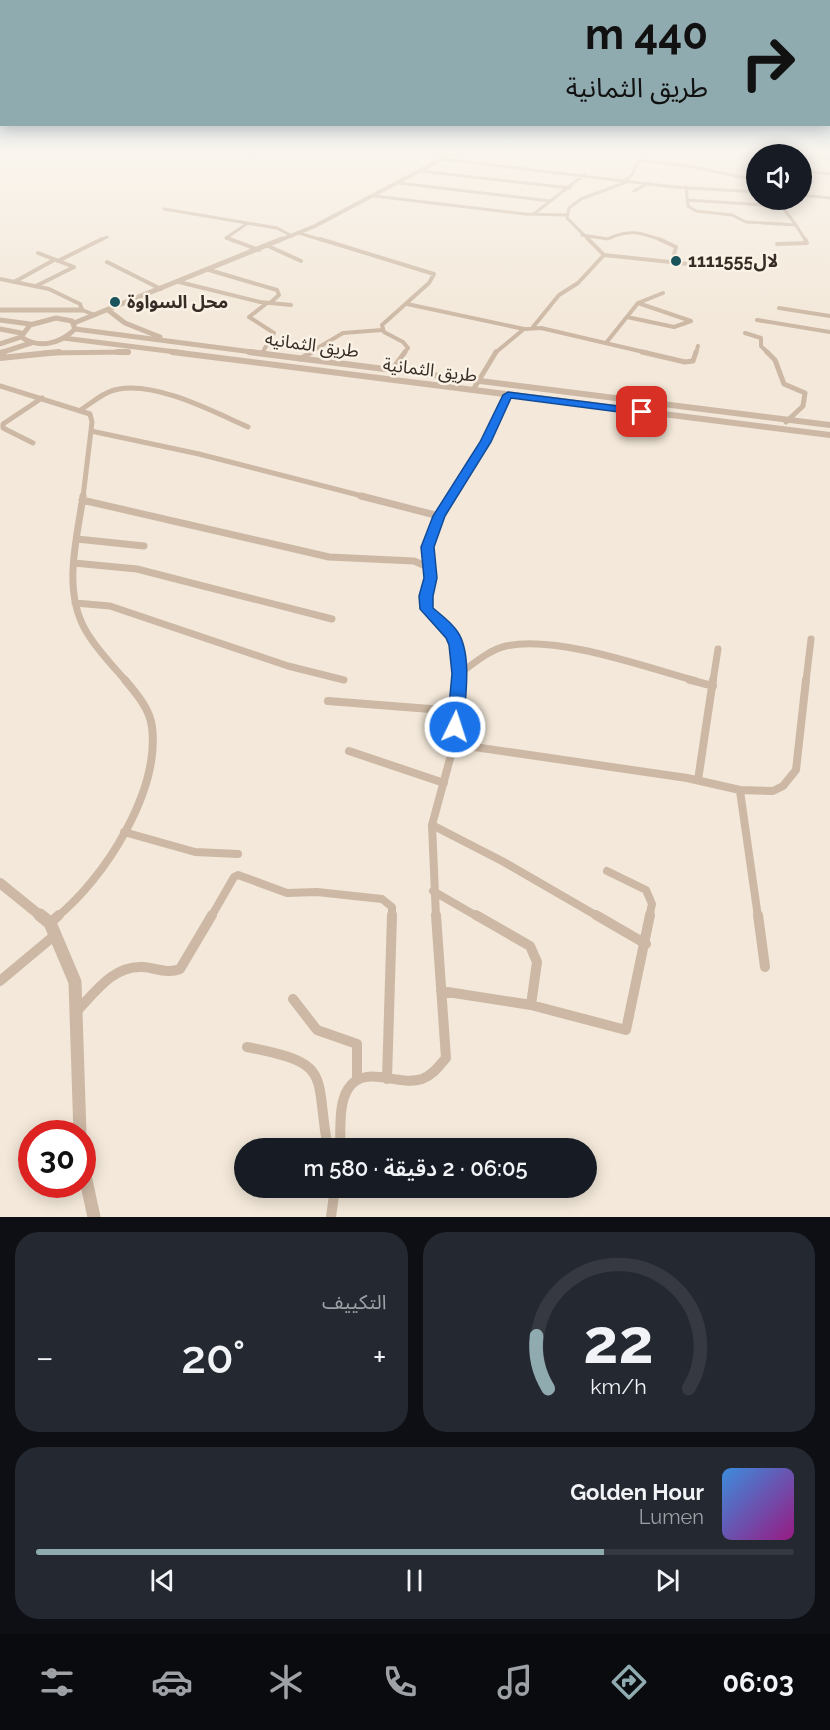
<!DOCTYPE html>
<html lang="ar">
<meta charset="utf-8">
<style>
body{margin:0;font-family:Raleway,"Noto Sans Arabic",sans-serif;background:#242831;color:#f1f3f6;direction:rtl;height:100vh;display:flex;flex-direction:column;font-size:22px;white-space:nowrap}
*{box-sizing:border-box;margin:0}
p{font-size:20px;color:#9ea1a6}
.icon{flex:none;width:33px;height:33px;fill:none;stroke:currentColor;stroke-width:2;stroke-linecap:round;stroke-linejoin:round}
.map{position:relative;height:1217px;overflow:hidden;direction:ltr}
.sheet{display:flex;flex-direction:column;gap:15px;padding:15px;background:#0d0f14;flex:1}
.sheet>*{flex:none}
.top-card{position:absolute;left:0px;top:0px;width:831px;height:126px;box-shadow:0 3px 15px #0003;direction:rtl;background:#90abb0;color:#111;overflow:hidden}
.controls{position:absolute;left:746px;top:144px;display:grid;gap:12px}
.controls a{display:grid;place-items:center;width:66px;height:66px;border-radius:50%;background:#171b24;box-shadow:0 3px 15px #0003;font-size:30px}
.speed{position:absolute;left:18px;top:1120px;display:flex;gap:12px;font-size:30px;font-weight:700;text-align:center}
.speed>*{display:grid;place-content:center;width:78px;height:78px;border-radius:50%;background:#171b24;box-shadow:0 3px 15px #0003;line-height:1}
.speed .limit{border:9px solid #d22;background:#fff;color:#111}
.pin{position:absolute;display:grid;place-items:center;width:51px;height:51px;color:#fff;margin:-26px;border-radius:12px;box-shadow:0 3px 9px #0006}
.me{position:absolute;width:66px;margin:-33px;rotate:4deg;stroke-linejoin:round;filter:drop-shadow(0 0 4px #0008)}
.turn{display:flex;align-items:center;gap:21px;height:126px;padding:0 24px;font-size:27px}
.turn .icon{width:78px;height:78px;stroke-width:2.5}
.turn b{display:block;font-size:42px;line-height:51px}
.big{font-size:45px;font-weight:600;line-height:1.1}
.sheet .tile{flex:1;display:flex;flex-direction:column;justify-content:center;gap:9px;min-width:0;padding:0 21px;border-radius:24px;background:#242831}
.sheet .dial{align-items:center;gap:0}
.dial svg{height:156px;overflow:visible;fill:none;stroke:#363941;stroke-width:7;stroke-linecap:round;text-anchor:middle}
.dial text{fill:#f1f3f6;stroke:none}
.song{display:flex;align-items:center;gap:18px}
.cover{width:72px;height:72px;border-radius:9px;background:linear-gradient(135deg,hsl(210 70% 55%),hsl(310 70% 35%))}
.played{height:6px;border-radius:3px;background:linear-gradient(90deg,#90abb0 75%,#363941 75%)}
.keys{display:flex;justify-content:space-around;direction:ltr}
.heat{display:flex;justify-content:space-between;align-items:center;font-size:33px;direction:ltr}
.sheet .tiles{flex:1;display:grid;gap:15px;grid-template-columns:1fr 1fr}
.tile:last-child{grid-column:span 2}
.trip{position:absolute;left:234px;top:1138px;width:363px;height:60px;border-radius:30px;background:#171b24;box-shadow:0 3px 15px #0003;font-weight:600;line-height:60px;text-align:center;direction:rtl}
.dock{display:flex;height:96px;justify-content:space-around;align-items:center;background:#090b0e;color:#9ea1a6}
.dock .icon{width:42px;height:42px}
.dock .current{color:#90abb0}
.dock b{font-size:27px;color:#f1f3f6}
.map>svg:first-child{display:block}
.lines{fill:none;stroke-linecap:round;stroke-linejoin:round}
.minor-far5{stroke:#ccb8a4;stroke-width:3}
.minor-far4{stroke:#ccb8a4;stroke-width:4}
.minor-far3{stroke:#ccb8a4;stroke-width:5}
.minor-far2{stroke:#ccb8a4;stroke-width:7}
.minor-far1{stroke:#ccb8a4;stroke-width:8}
.minor{stroke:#ccb8a4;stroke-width:10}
.tertiary-far4{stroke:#ccb8a4;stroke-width:4}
.tertiary-far3{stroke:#ccb8a4;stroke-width:5}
.tertiary-far2{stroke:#ccb8a4;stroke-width:6}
.tertiary-far1{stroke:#ccb8a4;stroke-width:10}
.tertiary{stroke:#ccb8a4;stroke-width:13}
.route{fill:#1a73e8;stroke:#114b97;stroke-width:1.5}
.poi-dot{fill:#19535b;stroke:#faf2e5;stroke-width:2}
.labels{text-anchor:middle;stroke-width:5;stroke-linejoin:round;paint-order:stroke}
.far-poi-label{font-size:18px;font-weight:bold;fill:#372c26;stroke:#faf2e5;text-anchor:start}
.far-street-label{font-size:18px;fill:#372c26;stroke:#faf2e5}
</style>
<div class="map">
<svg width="830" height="1217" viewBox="0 0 830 1217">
<rect width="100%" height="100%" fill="#f3e8d9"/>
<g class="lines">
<!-- minor-far5 -->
<path class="minor-far5" d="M 788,152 L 791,154
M 801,155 L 830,158
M 442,159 L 674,187 L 756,192
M 420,171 L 570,188
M 801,171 L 830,174
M 625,180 L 632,175 L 638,162 L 643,161 L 688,166 L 756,180
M 399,183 L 551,201
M 686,187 L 688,206 L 696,211 L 732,215 L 746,222 L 796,225 L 777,200
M 634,191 L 649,183
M 801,195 L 830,198
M 374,196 L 525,214 L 567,215
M 687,200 L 781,206
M 164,209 L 277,228 L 292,236
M 535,213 L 585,174
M 796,225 L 806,241
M 299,233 L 325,241
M 582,235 L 608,239 C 629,228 642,233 664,241
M 99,241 L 107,237
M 234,241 L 226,238 L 248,223
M 590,241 L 567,218 L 569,208 L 581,199 L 629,181"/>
<!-- minor-far4 -->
<path class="minor-far4" d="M 230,239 L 259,250
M 320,239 L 434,274 L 429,283 L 382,325 L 384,332 L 403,342 L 408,348 L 404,353
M 659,239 L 676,247 L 672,262
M 777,244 L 807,243 L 805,239
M 268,246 L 301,261
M 604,255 L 689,264 L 735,263
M 58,261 L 102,239
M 107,262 L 161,289
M 209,270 L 277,290 L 279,295 L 271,302
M 0,279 L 49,289 L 80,304 L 82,310 L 95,315
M 14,282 L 54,260
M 179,282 L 260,302 L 291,305
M 36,286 L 74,267 L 38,253
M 407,304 L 524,329 L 541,328 L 648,353
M 779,308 L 830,316
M 627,317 L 674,327 L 691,321 L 638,303
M 757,320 L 830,332
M 533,327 L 559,295 L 578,283 L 604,255 L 588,239
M 745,333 L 761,338 L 761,346 L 768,353
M 606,343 L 638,303 L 663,293
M 262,353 L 274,333 L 249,317 L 267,303
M 309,353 L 343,333 L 382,330
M 495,353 L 524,329
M 696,353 L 698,346"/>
<!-- minor-far3 -->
<path class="minor-far3" d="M 642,352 L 685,362 L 693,361 L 696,352
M 767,352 L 775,360 L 784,384 L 805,393 L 803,406 L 786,422
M 300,359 L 312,352
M 391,371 L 405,352
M 0,386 L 90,414 L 92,422 L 83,497
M 473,390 L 496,352
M 82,409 C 93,402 105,391 119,389 C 157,382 214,412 248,427
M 91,431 L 199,454 L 366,497
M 33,443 L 3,428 L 3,424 L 42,398
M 451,497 L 486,442 L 508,395"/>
<!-- minor-far2 -->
<path class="minor-far2" d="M 83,496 C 77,539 62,590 86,631 C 97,650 112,665 126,681
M 361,496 L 439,516
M 82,500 L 329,557 L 414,561 L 430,568 L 427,609 C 451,634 461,644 458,681
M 77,539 L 144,546
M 74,563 L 137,569 L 332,619
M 430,568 C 427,540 437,519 452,496
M 75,603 L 110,606 L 288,666 L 344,680
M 459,674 C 473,664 489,650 506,646 C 557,635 645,667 696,681
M 713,681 L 718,649
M 806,681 L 811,639"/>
<!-- minor-far1 -->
<path class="minor-far1" d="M 690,680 L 713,686
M 328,701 L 456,711
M 454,744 L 687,778 L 740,790 L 773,791 L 783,786 L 796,770 L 806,680
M 349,751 L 444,783
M 698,780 L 713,680
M 740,791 L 758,917
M 432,825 L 502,861 L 599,917
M 124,832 L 195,852 L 238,854
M 607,871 L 646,890 L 652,904 L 649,917
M 433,891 L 478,917
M 57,917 C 105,878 160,791 152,727 C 150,709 136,693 125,680
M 211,917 L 234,877 L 238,875 L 287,893 L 317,892 L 382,899 L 392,907 L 392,917
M 436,917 L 432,825 L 454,744 L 459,680"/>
<!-- minor -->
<path class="minor" d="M 476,915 L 530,946 L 537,962 L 531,1005
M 596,915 L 646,944
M 758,915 L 765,967
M 50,923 L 59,915
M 0,981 L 55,935
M 441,991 L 531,1005 L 626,1030 L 650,915
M 293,999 L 317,1030 L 357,1044 L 357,1080
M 78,1010 C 96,991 114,965 143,967 C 156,968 167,974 180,969 L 212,915
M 247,1047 C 335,1064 314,1073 328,1149
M 387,1079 L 392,915
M 340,1149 C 341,1132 338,1104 348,1089 C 364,1063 398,1087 422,1079 C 433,1075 439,1066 446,1058 L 436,915
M 331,1217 L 335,1188"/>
<!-- tertiary-far4 -->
<path class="tertiary-far4" d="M 278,241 L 315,226 L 455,152"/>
<!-- tertiary-far3 -->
<path class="tertiary-far3" d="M 0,310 L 82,310
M 108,310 L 125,323 L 160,337
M 56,318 L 72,321 L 75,329 C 60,344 39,349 21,337 L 30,325 Z
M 0,320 L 30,324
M 74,323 L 282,239
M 0,329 L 21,333
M 75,329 L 260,353
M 63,338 L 184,353
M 0,344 L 21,337
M 0,353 L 31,343
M 45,353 L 128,352"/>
<!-- tertiary-far2 -->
<path class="tertiary-far2" d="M 118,352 L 128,352
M 172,352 L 830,435
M 249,352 L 830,425
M 0,353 L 4,352
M 0,358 L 59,352"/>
<!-- tertiary-far1 -->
<path class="tertiary-far1" d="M 0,883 L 42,917"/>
<!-- tertiary -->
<path class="tertiary" d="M 40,915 L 50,923 L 75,982 L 80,1134
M 82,1162 L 94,1217"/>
</g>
<!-- sky -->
<linearGradient id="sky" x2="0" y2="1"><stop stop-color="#7ab1d2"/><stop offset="0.47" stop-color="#faf5ee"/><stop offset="1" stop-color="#faf5ee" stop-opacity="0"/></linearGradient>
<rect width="830" height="323" fill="url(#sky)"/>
<!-- route -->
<path class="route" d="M 508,392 L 642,409 L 647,412 L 642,415 L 511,398 L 491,442 L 445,516 L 434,547 L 437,578 L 433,596 L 433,608 C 441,615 451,622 457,631 C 473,653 465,701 463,727 L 461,732 L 455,734 L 450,732 L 447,727 L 452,674 L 449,645 L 446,638 L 420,609 L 419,596 L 424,578 L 421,547 L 433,516 L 480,442 L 503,395 Z"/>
<!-- markers -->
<g class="poi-dot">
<circle cx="676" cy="261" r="6"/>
<circle cx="115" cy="302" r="6"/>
</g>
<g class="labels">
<!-- far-poi labels -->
<g class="far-poi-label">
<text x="688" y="267">1111555لال</text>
<text x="127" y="308">محل السواوة</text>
</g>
<!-- far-street labels -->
<g class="far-street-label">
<text transform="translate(312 345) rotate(8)" y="6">طريق الثمانيه</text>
<text transform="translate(430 370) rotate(7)" y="6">طريق الثمانية</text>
</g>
</g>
</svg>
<div class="controls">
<a><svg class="icon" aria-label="sound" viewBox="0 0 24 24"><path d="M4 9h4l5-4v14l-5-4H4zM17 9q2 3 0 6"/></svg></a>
</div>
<div class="speed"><div class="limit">30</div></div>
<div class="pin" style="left:642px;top:412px;background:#d93025"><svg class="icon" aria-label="arrive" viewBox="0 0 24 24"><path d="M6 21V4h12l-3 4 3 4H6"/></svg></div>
<svg class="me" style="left:455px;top:727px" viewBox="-20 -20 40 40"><circle r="17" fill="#1a73e8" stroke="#fff" stroke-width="3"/><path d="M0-11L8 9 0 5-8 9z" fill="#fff"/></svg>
<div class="trip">06:05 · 2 دقيقة · 580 m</div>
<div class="top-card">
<div class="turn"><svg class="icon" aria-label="right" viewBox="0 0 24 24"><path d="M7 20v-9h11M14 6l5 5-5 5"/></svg><div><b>440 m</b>طريق الثمانية</div></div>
</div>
</div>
<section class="sheet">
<div class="tiles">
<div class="tile dial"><svg viewBox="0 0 100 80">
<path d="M14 69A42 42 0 1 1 86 69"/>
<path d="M14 69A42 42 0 0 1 8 42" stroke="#90abb0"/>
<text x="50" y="56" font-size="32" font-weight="700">22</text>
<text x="50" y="72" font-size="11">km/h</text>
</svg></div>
<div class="tile"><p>التكييف</p>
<div class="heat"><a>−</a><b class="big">20°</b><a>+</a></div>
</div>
<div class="tile">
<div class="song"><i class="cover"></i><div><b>Golden Hour</b><p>Lumen</p></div></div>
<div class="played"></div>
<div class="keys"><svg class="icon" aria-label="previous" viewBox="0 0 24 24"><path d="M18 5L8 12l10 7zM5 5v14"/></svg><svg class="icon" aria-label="pause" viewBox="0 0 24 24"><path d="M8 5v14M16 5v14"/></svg><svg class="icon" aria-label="next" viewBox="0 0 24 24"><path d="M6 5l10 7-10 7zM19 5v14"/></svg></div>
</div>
</div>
</section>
<nav class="dock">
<b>06:03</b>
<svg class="icon current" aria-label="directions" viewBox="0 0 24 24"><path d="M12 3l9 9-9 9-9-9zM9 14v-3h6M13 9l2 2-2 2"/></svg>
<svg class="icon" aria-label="music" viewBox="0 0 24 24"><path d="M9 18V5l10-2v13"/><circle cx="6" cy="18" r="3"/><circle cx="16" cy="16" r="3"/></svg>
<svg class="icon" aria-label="phone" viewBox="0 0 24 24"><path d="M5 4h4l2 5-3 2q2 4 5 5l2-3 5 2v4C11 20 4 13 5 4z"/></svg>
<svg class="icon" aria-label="climate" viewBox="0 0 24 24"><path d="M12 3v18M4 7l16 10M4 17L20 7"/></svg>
<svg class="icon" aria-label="car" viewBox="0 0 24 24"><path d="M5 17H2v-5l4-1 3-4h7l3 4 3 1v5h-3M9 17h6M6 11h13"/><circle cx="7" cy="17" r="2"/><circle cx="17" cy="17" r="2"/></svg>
<svg class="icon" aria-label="filters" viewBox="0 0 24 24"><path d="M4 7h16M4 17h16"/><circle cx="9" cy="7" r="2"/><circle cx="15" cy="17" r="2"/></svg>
</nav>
